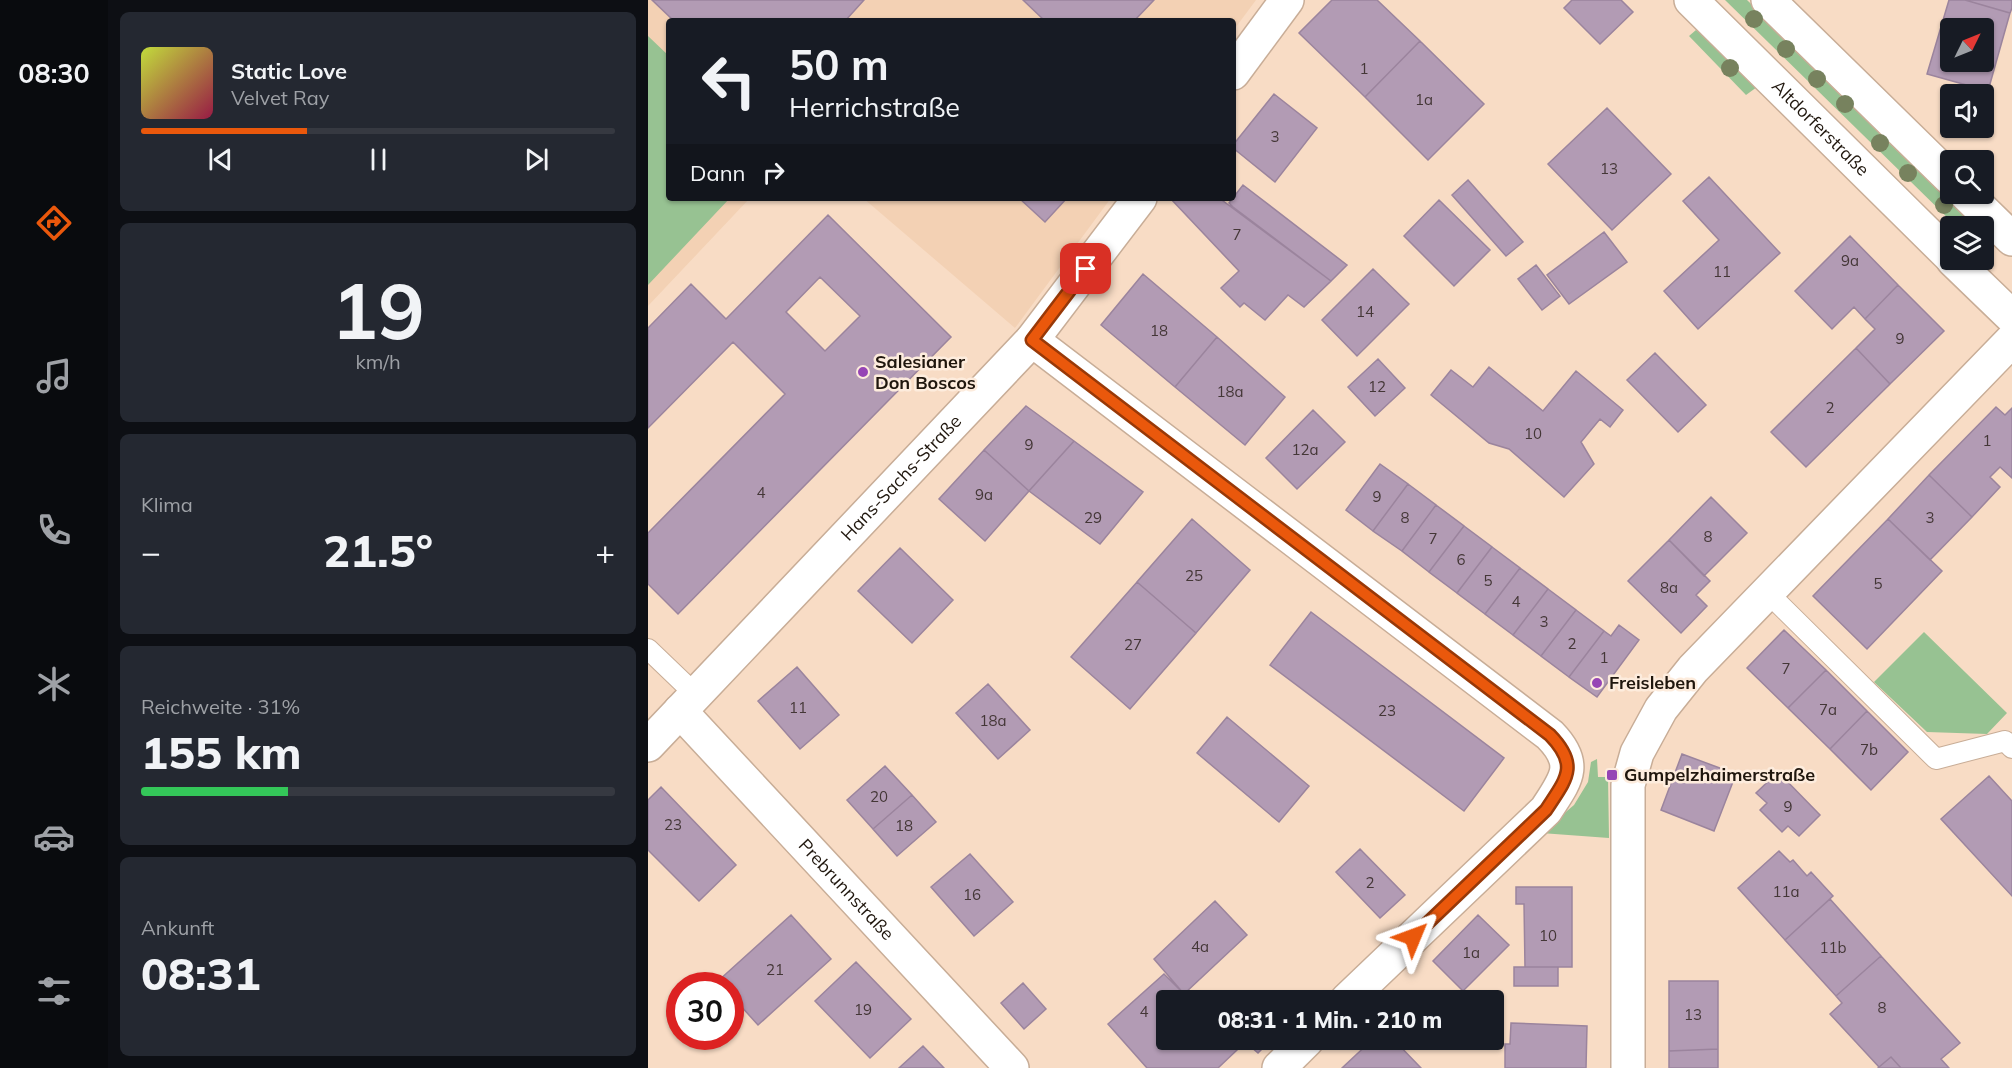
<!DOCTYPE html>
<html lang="de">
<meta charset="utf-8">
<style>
body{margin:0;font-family:Mulish,sans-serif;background:#242831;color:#f1f3f6;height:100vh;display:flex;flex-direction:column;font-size:22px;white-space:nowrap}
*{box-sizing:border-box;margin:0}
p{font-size:20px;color:#9ea1a6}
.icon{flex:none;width:33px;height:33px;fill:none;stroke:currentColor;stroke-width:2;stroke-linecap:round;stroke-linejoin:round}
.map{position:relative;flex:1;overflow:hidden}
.panel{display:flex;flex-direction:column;gap:12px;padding:12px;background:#0d0f14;width:540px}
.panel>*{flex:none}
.guide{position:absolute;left:18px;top:18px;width:570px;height:183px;border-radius:6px;box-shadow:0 2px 4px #0004;background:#171b24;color:#f1f3f6;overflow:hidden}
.needle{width:39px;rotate:47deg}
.buttons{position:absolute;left:1292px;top:18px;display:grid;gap:12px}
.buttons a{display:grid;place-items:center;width:54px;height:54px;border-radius:6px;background:#171b24;box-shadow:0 2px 4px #0004;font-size:30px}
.speed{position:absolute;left:18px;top:972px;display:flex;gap:12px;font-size:30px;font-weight:700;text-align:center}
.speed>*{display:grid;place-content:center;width:78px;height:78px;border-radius:50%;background:#171b24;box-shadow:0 2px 4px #0004;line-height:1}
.speed .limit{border:9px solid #d22;background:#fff;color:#111}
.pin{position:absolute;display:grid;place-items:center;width:51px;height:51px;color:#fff;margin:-26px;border-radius:12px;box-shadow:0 3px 9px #0006}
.me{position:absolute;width:66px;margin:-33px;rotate:46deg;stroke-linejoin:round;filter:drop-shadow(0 0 4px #0008)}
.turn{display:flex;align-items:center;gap:21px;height:126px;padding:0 24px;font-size:27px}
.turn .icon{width:78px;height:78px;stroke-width:2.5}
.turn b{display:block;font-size:42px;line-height:51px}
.then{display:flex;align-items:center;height:57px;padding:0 24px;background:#0003;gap:12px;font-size:22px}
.big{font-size:45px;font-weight:800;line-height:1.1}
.panel .tile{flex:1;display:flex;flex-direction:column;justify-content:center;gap:9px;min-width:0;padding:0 21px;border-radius:9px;background:#242831}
.panel .dial{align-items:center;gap:0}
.dial b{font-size:78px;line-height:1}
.song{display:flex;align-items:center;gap:18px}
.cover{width:72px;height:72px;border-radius:9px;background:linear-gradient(135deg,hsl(70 70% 55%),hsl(340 70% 35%))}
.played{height:6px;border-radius:3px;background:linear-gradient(90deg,#ea580c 35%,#363941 35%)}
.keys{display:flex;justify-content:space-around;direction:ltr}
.heat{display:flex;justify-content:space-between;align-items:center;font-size:33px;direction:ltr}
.charge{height:9px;border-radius:4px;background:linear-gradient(90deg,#34c759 31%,#363941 0)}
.trip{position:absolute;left:508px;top:990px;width:348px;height:60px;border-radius:6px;background:#171b24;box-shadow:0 2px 4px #0004;font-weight:800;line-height:60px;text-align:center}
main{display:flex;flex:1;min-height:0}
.dock{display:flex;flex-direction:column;width:108px;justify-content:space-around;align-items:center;background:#090b0e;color:#9ea1a6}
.dock .icon{width:42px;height:42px}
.dock .on{color:#ea580c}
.dock b{font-size:27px;color:#f1f3f6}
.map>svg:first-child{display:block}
.built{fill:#f3d1b4}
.green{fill:#97c292}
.building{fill:#b29bb4;stroke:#9b849d;stroke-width:1.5;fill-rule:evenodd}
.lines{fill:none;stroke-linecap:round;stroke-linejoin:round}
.lane-casing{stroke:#c8ad97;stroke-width:22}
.street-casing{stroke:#c8ad97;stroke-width:36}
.secondary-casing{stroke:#c8ad97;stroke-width:36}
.lane{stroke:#fff;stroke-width:20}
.street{stroke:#fff;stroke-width:33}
.secondary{stroke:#fff;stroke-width:33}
.tree{fill:#77825e}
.route-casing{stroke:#983908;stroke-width:15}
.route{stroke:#ea580c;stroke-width:10}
.poi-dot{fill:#9645b5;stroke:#fdecdd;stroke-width:2}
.labels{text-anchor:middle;stroke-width:5;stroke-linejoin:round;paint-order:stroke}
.number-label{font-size:15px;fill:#443737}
.street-label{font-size:18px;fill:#1f160d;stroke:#fdecdd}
.poi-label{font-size:18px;font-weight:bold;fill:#1f160d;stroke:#fdecdd;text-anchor:start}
</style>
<main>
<nav class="dock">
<b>08:30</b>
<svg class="icon on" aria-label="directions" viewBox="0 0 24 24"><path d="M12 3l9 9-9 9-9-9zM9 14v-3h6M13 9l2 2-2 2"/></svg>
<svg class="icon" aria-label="music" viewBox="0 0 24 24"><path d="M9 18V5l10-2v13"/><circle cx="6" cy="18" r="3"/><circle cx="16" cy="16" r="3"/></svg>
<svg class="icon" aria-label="phone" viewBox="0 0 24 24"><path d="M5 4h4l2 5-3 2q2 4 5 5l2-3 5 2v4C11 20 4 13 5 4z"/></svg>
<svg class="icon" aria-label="climate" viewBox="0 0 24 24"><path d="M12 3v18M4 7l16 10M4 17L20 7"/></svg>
<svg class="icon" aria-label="car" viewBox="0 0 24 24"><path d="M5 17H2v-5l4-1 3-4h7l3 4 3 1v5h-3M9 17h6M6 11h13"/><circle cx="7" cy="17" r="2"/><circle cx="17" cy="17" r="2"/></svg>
<svg class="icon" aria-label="filters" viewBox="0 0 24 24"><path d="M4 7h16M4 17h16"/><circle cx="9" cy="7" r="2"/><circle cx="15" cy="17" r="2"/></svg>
</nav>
<section class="panel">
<div class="tile">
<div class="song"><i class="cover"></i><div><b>Static Love</b><p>Velvet Ray</p></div></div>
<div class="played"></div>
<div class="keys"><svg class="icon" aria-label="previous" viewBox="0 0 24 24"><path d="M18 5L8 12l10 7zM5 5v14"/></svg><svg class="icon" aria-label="pause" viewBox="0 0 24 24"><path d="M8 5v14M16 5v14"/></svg><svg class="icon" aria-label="next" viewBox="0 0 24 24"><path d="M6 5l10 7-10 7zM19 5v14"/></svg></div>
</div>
<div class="tile dial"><b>19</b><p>km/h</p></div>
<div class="tile"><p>Klima</p>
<div class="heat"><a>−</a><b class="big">21.5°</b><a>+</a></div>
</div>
<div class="tile"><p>Reichweite · 31%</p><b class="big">155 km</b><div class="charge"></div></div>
<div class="tile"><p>Ankunft</p><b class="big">08:31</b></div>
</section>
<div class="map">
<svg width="1364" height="1068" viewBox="0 0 1364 1068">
<rect width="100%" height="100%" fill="#f8dcc5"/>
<!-- built -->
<path class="built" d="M 0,0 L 608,0 L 585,31 L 585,21 L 21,21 L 21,198 L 102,198 L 0,306 Z
M 215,198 L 463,198 L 367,328 Z"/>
<!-- green -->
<path class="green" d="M 1077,0 L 1099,0 L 1330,226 L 1308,226 Z
M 1048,30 L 1067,45 L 1109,87 L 1098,95 L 1041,36 Z
M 0,36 L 21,56 L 21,198 L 82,198 L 0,285 Z
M 1276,632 L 1359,713 L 1339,734 L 1279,732 L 1226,682 Z
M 949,759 L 950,777 L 960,777 L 961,838 L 893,833 L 926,805 L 940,782 L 943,762 Z"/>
<!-- building -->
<path class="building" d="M 4,0 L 216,0 L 197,21 L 26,21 Z
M 375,0 L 506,0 L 486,21 L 397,21 Z
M 684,0 L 729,0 L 772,41 L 717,97 L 651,33 Z
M 924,0 L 973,0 L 985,12 L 952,44 L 916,8 Z
M 1301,0 L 1317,0 L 1362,13 L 1340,91 L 1279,74 ZM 1302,28 L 1335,28 L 1335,62 L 1302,62 Z
M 1317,0 L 1364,0 L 1364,8 L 1362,13 Z
M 772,41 L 836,104 L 780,160 L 717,97 Z
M 626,94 L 669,128 L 627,182 L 585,148 L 585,145 Z
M 959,108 L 1023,174 L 964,230 L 900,164 Z
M 1061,177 L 1132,253 L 1050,329 L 1016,291 L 1071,240 L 1035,201 Z
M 820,180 L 875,242 L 858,256 L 804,195 Z
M 595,185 L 699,265 L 683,281 L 585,207 L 581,203 Z
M 371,198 L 419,198 L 397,222 Z
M 522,198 L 571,198 L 683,281 L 656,307 L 640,295 L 617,320 L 596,303 L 592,307 L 573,288 L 591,271 Z
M 791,200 L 842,250 L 806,286 L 756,236 Z
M 180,215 L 303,337 L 30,614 L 0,584 L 0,533 L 137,394 L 85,342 L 0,428 L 0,328 L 43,284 L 78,319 ZM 172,277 L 212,316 L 177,351 L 138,312 Z
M 956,232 L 979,262 L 921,304 L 899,275 Z
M 1202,236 L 1250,285 L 1217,319 L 1206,307 L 1184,329 L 1147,291 Z
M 888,265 L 912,296 L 894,310 L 870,279 Z
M 725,269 L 761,304 L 709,356 L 674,320 Z
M 495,274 L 569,337 L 527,387 L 453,325 Z
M 1250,285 L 1296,331 L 1242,384 L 1208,348 L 1227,329 L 1217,319 Z
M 569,337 L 637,397 L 597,445 L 527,387 Z
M 1208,348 L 1242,384 L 1158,467 L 1123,432 Z
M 1007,353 L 1058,405 L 1030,432 L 979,380 Z
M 730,359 L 757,388 L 727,416 L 700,387 Z
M 841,367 L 895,411 L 928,371 L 975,410 L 962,427 L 952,419 L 933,442 L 946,464 L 916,497 L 861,449 L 841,443 L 783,395 L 803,370 L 825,387 Z
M 378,406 L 426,441 L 381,491 L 336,450 Z
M 1348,407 L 1357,415 L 1364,408 L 1364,478 L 1352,467 L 1342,477 L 1352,487 L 1324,517 L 1281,475 Z
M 665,410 L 697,442 L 649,489 L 618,458 Z
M 426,441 L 495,492 L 452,544 L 381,491 Z
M 336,450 L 381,491 L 337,541 L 291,499 Z
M 732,464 L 760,484 L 725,531 L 698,510 Z
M 1281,475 L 1324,517 L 1282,560 L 1240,519 Z
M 760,484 L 788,505 L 754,551 L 725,531 Z
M 1063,497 L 1099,533 L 1056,576 L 1021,540 Z
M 788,505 L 816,526 L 781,572 L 754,551 Z
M 544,519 L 602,570 L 548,633 L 489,582 Z
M 1240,519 L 1294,571 L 1219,649 L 1165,596 Z
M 816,526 L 844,547 L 809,593 L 781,572 Z
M 1021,540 L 1062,581 L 1048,595 L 1059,606 L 1033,633 L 980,581 Z
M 844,547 L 872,568 L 837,614 L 809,593 Z
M 252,548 L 305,600 L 264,643 L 210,591 Z
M 872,568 L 900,589 L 865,635 L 837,614 Z
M 489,582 L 548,633 L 482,709 L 423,657 Z
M 900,589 L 928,610 L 893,656 L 865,635 Z
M 928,610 L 956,631 L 921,677 L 893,656 Z
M 663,612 L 856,758 L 816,811 L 622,665 Z
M 971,625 L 991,640 L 949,697 L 921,677 L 956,631 L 963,636 Z
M 1136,630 L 1178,670 L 1140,708 L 1099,668 Z
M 149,667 L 191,715 L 152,749 L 110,701 Z
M 1178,670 L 1219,711 L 1182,749 L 1140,708 Z
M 340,684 L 382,730 L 350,759 L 308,713 Z
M 1219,711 L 1260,752 L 1223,790 L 1182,749 Z
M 579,717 L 661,786 L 631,822 L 549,753 Z
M 1034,754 L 1088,774 L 1066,831 L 1013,810 Z
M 237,766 L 264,795 L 225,829 L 199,800 Z
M 1130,772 L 1172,815 L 1151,836 L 1140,826 L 1134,832 L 1112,810 L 1119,803 L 1108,793 Z
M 1341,776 L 1364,801 L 1364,896 L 1293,819 Z
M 13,787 L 88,865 L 51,901 L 0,850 L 0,800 Z
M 264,795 L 288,822 L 249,856 L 225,829 Z
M 712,849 L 757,895 L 732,918 L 688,872 Z
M 1131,851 L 1142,862 L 1145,860 L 1159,876 L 1163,872 L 1185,896 L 1137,940 L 1090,888 Z
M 322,854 L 365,902 L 326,936 L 283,887 Z
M 868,887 L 924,887 L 924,967 L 877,967 L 876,904 L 868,904 Z
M 1182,899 L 1233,956 L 1188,996 L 1137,940 Z
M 567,901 L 599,935 L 536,994 L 506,959 Z
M 143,915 L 183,959 L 110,1025 L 82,994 L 82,986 L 74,986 L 70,981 Z
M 830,915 L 861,945 L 815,991 L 785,961 Z
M 1233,956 L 1312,1043 L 1293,1059 L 1301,1068 L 1253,1068 L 1243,1057 L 1231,1067 L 1182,1014 L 1194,1003 L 1188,996 Z
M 208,962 L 263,1019 L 222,1058 L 167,1001 Z
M 866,967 L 910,967 L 910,986 L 866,986 Z
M 516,974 L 542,1000 L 519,1000 L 519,1040 L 579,1040 L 589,1050 L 570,1068 L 499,1068 L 460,1024 Z
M 1021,981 L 1070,981 L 1070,1049 L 1021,1051 Z
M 375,983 L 398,1009 L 376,1029 L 353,1003 Z
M 863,1023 L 939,1026 L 938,1068 L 857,1068 L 857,1044 L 862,1044 Z
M 595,1040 L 623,1040 L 610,1053 Z
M 724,1040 L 746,1040 L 773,1068 L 694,1068 Z
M 275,1046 L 296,1068 L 251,1068 Z
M 1070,1049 L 1070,1068 L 1021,1068 L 1021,1051 Z
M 1243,1057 L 1253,1068 L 1230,1068 L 1231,1067 Z"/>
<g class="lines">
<!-- lane casing -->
<g class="lane-casing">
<path id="lane" d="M 1120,593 L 1288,759 L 1357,741 L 1364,748
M 0,649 L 48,695"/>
</g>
<!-- street casing -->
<g class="street-casing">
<g id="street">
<path d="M 585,73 L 639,0"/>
<path d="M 384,340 L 902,735 C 931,765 918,779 898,810 L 699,1000"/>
<path id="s1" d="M 32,711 L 364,1068"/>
<path id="s2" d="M 0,745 L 384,340 L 492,198"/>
<path d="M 631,1068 L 659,1040"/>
</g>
</g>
<!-- secondary casing -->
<g class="secondary-casing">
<g id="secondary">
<path id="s3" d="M 1043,0 L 1302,256"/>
<path d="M 1120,0 L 1302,178"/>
<path d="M 1318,194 L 1364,239"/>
<path d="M 1305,260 L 1364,317"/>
<path d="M 980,1068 L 980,785 L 989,753 L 1013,709 L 1045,669 L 1364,340"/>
</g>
</g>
<!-- lane -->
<use href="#lane" class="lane"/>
<!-- street -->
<use href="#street" class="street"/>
<!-- secondary -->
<use href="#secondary" class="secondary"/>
</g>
<!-- trees -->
<g class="tree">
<circle cx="1106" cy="19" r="9"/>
<circle cx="1138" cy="49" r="9"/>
<circle cx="1082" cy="68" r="9"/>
<circle cx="1169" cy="79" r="9"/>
<circle cx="1197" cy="104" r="9"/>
<circle cx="1232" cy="143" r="9"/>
<circle cx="1260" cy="173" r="9"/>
<circle cx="1296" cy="205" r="9"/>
</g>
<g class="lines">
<!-- route casing -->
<g class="route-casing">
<path id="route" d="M 438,269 L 384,340 L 902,735 C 932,766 918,779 898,810 L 765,937"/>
</g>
<!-- route -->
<use href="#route" class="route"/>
</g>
<!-- markers -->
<g class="poi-dot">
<circle cx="215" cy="372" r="6"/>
<circle cx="949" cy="683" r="6"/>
<rect x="958" y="769" width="12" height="12" rx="3"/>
</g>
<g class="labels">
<!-- number labels -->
<g class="number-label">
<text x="716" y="74">1</text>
<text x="776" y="105">1a</text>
<text x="627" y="142">3</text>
<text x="961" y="174">13</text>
<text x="589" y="240">7</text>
<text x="1202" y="266">9a</text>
<text x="1074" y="277">11</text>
<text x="717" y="317">14</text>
<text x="511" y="336">18</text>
<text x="1252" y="344">9</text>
<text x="729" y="392">12</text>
<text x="582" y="397">18a</text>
<text x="1182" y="413">2</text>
<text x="885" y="439">10</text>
<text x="1339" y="446">1</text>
<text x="381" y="450">9</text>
<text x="657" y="455">12a</text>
<text x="113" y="498">4</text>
<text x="336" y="500">9a</text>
<text x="729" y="502">9</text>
<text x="445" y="523">29</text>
<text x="757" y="523">8</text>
<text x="1282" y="523">3</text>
<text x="1060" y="542">8</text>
<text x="785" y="544">7</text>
<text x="813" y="565">6</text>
<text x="546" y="581">25</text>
<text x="840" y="586">5</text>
<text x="1230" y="589">5</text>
<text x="1021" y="593">8a</text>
<text x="868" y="607">4</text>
<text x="896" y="627">3</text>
<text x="924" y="649">2</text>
<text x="485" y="650">27</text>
<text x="956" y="663">1</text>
<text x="1138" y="674">7</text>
<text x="150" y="713">11</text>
<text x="1180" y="715">7a</text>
<text x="739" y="716">23</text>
<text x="345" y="726">18a</text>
<text x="1221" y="755">7b</text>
<text x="231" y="802">20</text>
<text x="1140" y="812">9</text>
<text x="25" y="830">23</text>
<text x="256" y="831">18</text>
<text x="722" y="888">2</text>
<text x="1138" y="897">11a</text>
<text x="324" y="900">16</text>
<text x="900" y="941">10</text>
<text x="552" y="952">4a</text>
<text x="1185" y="953">11b</text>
<text x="823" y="958">1a</text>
<text x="127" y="975">21</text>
<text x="1234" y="1013">8</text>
<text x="215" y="1015">19</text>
<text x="496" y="1017">4</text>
<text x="1045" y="1020">13</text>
</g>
<!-- street labels -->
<g class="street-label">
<text dy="6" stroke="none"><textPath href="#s3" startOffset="182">Altdorferstraße</textPath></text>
<text dy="6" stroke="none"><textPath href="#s2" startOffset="368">Hans-Sachs-Straße</textPath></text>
<text dy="6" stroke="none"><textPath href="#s1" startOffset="244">Prebrunnstraße</textPath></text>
</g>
<!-- poi labels -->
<g class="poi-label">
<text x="227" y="368">Salesianer<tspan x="227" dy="21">Don Boscos</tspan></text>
<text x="961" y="689">Freisleben</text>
<text x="976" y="781">Gumpelzhaimerstraße</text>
</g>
</g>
</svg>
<div class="buttons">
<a><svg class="needle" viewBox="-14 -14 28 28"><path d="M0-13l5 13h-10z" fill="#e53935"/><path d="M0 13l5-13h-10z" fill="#9ea1a6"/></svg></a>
<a><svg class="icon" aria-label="sound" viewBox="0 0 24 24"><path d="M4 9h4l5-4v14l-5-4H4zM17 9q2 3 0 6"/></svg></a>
<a><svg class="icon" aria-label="search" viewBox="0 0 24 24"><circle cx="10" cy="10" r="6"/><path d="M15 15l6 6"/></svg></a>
<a><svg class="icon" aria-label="layers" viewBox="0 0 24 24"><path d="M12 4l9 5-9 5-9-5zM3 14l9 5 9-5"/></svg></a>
</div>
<div class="speed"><div class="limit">30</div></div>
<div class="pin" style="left:438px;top:269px;background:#d93025"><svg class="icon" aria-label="arrive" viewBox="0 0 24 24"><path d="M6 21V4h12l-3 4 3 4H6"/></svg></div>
<svg class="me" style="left:765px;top:937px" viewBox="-20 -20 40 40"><path d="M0-17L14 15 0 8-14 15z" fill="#ea580c" stroke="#fff" stroke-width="4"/></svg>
<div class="trip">08:31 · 1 Min. · 210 m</div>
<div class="guide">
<div class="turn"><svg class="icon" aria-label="left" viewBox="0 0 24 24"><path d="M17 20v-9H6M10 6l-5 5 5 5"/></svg><div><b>50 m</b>Herrichstraße</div></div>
<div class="then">Dann<svg class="icon" aria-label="right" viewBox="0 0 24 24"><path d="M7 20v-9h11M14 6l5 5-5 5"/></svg></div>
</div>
</div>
</main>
